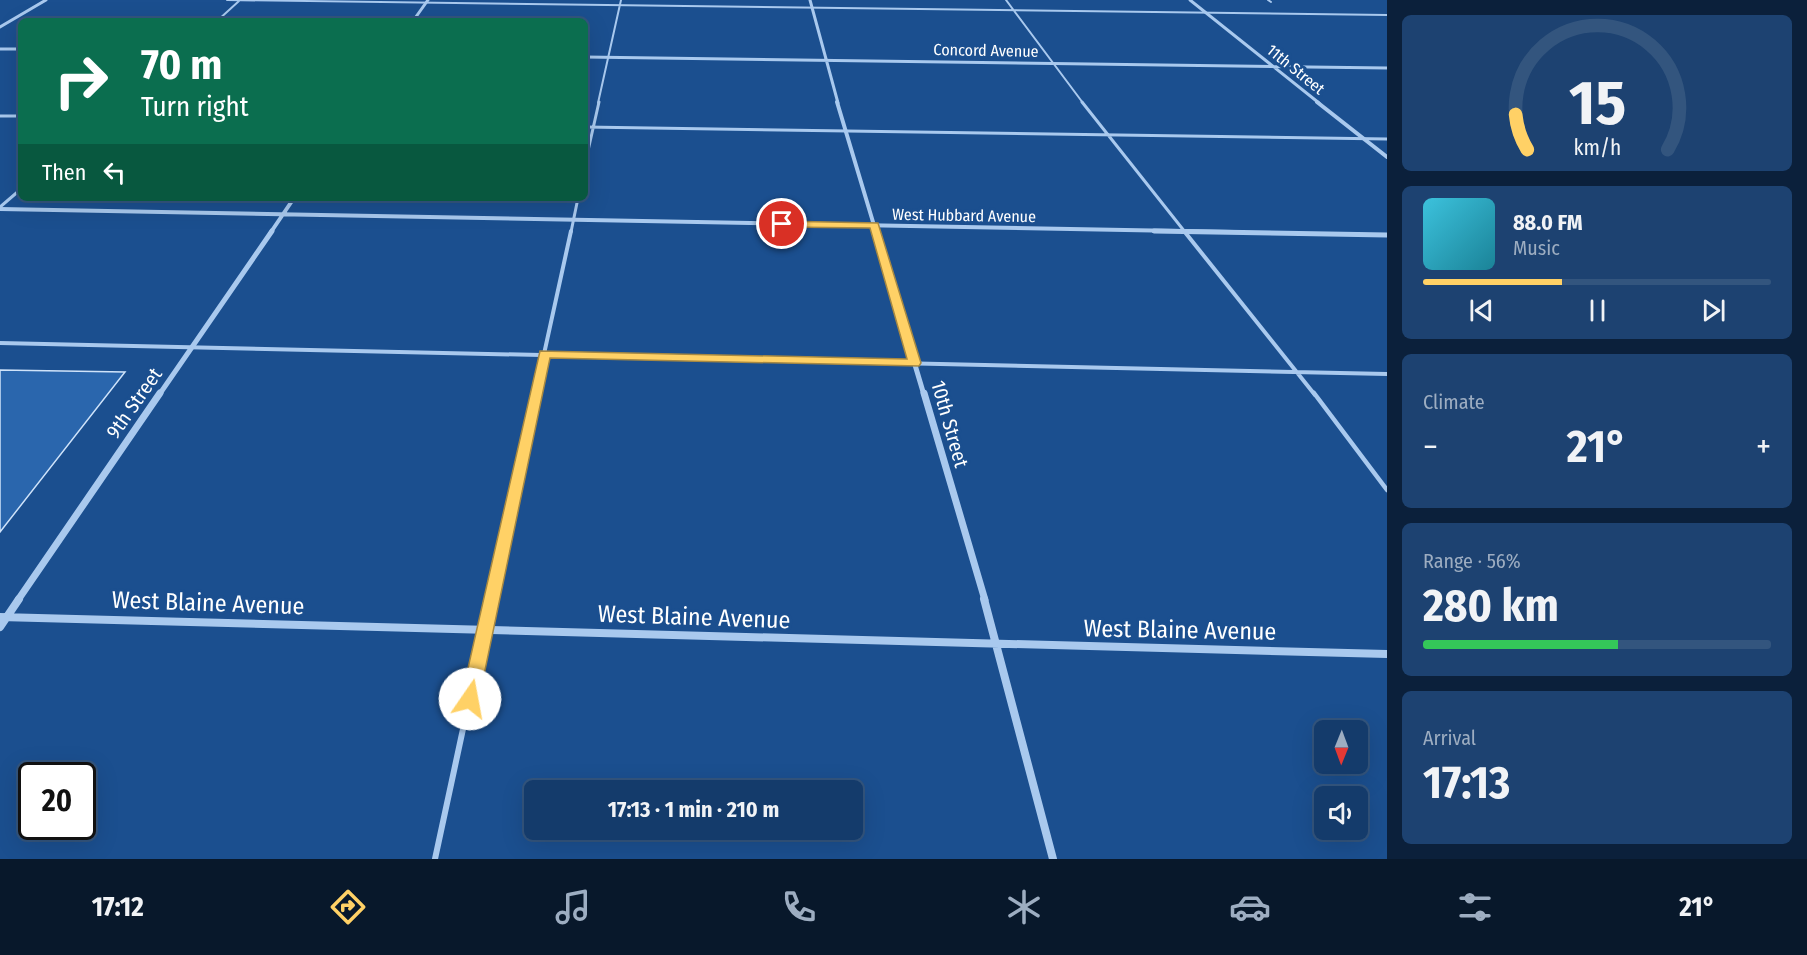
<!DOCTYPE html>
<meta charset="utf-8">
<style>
body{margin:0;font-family:"Fira Sans Condensed",sans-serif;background:#1d4271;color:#f1f3f6;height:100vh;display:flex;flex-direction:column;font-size:22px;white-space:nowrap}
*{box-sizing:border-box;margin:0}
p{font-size:20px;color:#9dadc1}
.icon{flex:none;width:33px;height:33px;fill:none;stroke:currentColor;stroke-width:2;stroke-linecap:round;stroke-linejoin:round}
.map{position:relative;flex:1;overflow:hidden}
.details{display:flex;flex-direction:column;gap:15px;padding:15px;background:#0b203b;width:420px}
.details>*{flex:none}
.guide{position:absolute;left:18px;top:18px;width:570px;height:183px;border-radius:9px;box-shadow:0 6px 24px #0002,0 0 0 2px #33557e;background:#0b6e4f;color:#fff;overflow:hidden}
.needle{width:39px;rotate:181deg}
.controls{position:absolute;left:1314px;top:720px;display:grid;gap:12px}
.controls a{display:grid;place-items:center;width:54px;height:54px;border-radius:9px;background:#143b6b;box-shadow:0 6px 24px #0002,0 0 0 2px #33557e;font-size:30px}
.speed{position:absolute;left:18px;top:762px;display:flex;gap:12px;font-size:30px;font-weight:700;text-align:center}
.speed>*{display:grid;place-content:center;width:78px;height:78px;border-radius:50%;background:#143b6b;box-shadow:0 6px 24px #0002,0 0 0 2px #33557e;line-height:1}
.speed .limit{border:3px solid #111;border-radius:9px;background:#fff;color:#111}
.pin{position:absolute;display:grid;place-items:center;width:51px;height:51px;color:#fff;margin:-26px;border:3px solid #fff;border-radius:50%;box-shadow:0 2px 6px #0007}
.me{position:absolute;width:66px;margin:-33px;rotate:12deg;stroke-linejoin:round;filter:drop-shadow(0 0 4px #0008)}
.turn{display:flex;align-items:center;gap:21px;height:126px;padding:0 24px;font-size:27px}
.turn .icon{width:78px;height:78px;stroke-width:2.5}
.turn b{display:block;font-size:42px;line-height:51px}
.then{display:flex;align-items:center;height:57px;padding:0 24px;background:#0003;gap:12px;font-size:22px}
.big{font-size:45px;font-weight:700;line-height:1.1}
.details .widget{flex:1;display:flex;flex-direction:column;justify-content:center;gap:9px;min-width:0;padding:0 21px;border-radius:9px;background:#1d4271}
.details .dial{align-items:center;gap:0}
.dial svg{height:156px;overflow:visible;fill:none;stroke:#33557e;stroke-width:7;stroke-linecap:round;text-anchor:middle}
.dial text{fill:#f1f3f6;stroke:none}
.song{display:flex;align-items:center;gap:18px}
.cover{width:72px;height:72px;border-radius:9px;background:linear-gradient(135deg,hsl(190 70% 55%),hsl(190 70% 35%))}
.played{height:6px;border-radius:3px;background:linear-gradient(90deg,#ffd166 40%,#33557e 40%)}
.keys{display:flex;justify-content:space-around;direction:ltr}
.heat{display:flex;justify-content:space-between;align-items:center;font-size:33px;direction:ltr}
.charge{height:9px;border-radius:4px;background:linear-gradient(90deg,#34c759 56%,#33557e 0)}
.trip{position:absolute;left:524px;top:780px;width:339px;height:60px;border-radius:9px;background:#143b6b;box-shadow:0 6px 24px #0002,0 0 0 2px #33557e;font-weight:700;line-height:60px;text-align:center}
.dock{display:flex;height:96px;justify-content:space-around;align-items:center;background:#08182b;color:#9dadc1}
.dock .icon{width:42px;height:42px}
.dock .active{color:#ffd166}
.dock b{font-size:27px;color:#f1f3f6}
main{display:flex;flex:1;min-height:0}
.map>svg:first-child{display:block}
.building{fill:#2a66ad;stroke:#cfe3fa;stroke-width:1.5}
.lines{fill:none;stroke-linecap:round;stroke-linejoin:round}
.service-far4{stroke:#a9c9ee;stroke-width:2}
.service-far3{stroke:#a9c9ee;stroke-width:3}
.service-far2{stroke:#a9c9ee;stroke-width:4}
.service-far1{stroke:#a9c9ee;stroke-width:4.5}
.service{stroke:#a9c9ee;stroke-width:6}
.minor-far4{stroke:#a9c9ee;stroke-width:3}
.minor-far3{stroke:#a9c9ee;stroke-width:4}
.minor-far2{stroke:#a9c9ee;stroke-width:5}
.minor-far1{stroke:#a9c9ee;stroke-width:7}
.minor{stroke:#a9c9ee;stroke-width:8}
.route{fill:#ffd166;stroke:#a68842;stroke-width:1.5}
.labels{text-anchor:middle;stroke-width:6;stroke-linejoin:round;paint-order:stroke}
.far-street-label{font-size:16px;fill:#fff;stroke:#1b4f8f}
.street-label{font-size:20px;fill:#fff;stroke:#1b4f8f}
.near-street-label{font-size:24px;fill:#fff;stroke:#1b4f8f}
</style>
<main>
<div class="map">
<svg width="1387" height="859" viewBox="0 0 1387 859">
<rect width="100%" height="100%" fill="#1b4f8f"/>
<!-- building -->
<path class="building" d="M 0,370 L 125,372 L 0,532 Z"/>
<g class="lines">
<!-- service-far4 -->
<path class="service-far4" d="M 227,0 L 1387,15
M 1006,0 L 1083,103
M 1268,0 L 1271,2
M 217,21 L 239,1
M 598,103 L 621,0"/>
<!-- service-far3 -->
<path class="service-far3" d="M 1082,102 L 1185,232
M 0,116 L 21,116
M 585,127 L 1387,139
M 585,164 L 599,102
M 0,207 L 21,189
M 571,232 L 578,198"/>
<!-- service-far2 -->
<path class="service-far2" d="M 1184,231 L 1315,395
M 0,343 L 1387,374
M 535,395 L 571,231"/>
<!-- service-far1 -->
<path class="service-far1" d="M 1314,393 L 1387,490
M 491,600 L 536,393"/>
<!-- service -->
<path class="service" d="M 435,859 L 491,599"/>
<!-- minor-far4 -->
<path class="minor-far4" d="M 810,0 L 838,103
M 1190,0 L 1319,103
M 413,21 L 428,0
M 0,27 L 46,0
M 0,49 L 21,49
M 585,57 L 1387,68"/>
<!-- minor-far3 -->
<path class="minor-far3" d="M 837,102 L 876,232
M 1317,102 L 1387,157
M 0,209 L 1234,232
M 271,232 L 294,198"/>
<!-- minor-far2 -->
<path class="minor-far2" d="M 875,231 L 924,395
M 1154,231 L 1387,235
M 159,395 L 272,231"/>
<!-- minor-far1 -->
<path class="minor-far1" d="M 924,393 L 985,600
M 18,600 L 160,393"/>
<!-- minor -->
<path class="minor" d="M 984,599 L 1053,859
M 0,617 L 1387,654
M 0,627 L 19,599"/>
</g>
<!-- route -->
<path class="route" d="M 778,221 L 878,223 L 921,363 L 919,366 L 550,358 L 479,699 L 476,705 L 470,708 L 463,705 L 461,699 L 540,351 L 907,359 L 870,228 L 782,227 L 776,224 Z"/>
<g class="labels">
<!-- far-street labels -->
<g class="far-street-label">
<text transform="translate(986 50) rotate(1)" y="6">Concord Avenue</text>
<text transform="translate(1296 69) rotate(39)" y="6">11th Street</text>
<text transform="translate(964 215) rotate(1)" y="6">West Hubbard Avenue</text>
</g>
<!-- street labels -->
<g class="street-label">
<text transform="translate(134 403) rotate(-55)" y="7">9th Street</text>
<text transform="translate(950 424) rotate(74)" y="7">10th Street</text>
</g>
<!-- near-street labels -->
<g class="near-street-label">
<text transform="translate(208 603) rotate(2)" y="8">West Blaine Avenue</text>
<text transform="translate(694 617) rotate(2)" y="8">West Blaine Avenue</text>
<text transform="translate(1180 630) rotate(1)" y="8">West Blaine Avenue</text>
</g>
</g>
</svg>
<div class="controls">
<a><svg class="needle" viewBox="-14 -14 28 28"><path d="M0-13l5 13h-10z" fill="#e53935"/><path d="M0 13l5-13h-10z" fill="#9dadc1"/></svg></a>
<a><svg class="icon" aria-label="sound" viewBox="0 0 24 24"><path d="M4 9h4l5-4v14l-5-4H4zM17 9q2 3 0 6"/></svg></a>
</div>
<div class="speed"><div class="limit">20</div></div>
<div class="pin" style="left:782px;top:224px;background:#d93025"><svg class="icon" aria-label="arrive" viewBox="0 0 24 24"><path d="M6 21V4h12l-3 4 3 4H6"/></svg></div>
<svg class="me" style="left:470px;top:699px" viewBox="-20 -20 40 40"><circle r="19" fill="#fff"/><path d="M0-13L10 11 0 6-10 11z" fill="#ffd166"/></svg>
<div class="trip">17:13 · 1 min · 210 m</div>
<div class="guide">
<div class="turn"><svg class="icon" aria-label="right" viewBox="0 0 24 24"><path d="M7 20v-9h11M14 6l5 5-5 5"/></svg><div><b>70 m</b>Turn right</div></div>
<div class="then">Then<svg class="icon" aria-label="left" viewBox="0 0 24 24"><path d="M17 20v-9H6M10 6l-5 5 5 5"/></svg></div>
</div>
</div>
<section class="details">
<div class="widget dial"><svg viewBox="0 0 100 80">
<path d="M14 69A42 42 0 1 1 86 69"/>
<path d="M14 69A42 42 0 0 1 8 51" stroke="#ffd166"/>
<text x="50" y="56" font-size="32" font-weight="700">15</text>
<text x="50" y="72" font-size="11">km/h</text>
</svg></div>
<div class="widget">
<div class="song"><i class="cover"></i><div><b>88.0 FM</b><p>Music</p></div></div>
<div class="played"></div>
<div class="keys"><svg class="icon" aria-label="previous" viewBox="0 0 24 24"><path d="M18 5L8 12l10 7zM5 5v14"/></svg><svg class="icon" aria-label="pause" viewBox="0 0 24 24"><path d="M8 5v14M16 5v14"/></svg><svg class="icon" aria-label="next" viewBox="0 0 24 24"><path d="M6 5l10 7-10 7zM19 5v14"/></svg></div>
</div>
<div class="widget"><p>Climate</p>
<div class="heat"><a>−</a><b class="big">21°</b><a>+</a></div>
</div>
<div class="widget"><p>Range · 56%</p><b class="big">280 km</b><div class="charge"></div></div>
<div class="widget"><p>Arrival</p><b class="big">17:13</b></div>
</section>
</main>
<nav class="dock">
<b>17:12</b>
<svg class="icon active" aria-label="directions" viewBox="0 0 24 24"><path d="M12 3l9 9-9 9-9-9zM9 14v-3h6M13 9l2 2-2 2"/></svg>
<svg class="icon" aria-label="music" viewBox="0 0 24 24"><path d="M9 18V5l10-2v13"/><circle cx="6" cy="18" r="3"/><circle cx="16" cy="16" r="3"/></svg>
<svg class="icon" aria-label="phone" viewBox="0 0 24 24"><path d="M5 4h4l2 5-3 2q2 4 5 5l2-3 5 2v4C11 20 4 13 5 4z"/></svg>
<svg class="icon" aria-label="climate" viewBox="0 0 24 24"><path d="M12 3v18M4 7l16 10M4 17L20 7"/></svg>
<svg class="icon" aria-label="car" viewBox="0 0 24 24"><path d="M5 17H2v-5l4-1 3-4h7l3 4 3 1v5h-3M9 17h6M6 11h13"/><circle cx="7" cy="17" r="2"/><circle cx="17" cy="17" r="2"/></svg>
<svg class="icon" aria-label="filters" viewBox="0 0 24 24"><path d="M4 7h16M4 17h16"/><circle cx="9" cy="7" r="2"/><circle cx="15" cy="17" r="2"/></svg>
<b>21°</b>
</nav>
